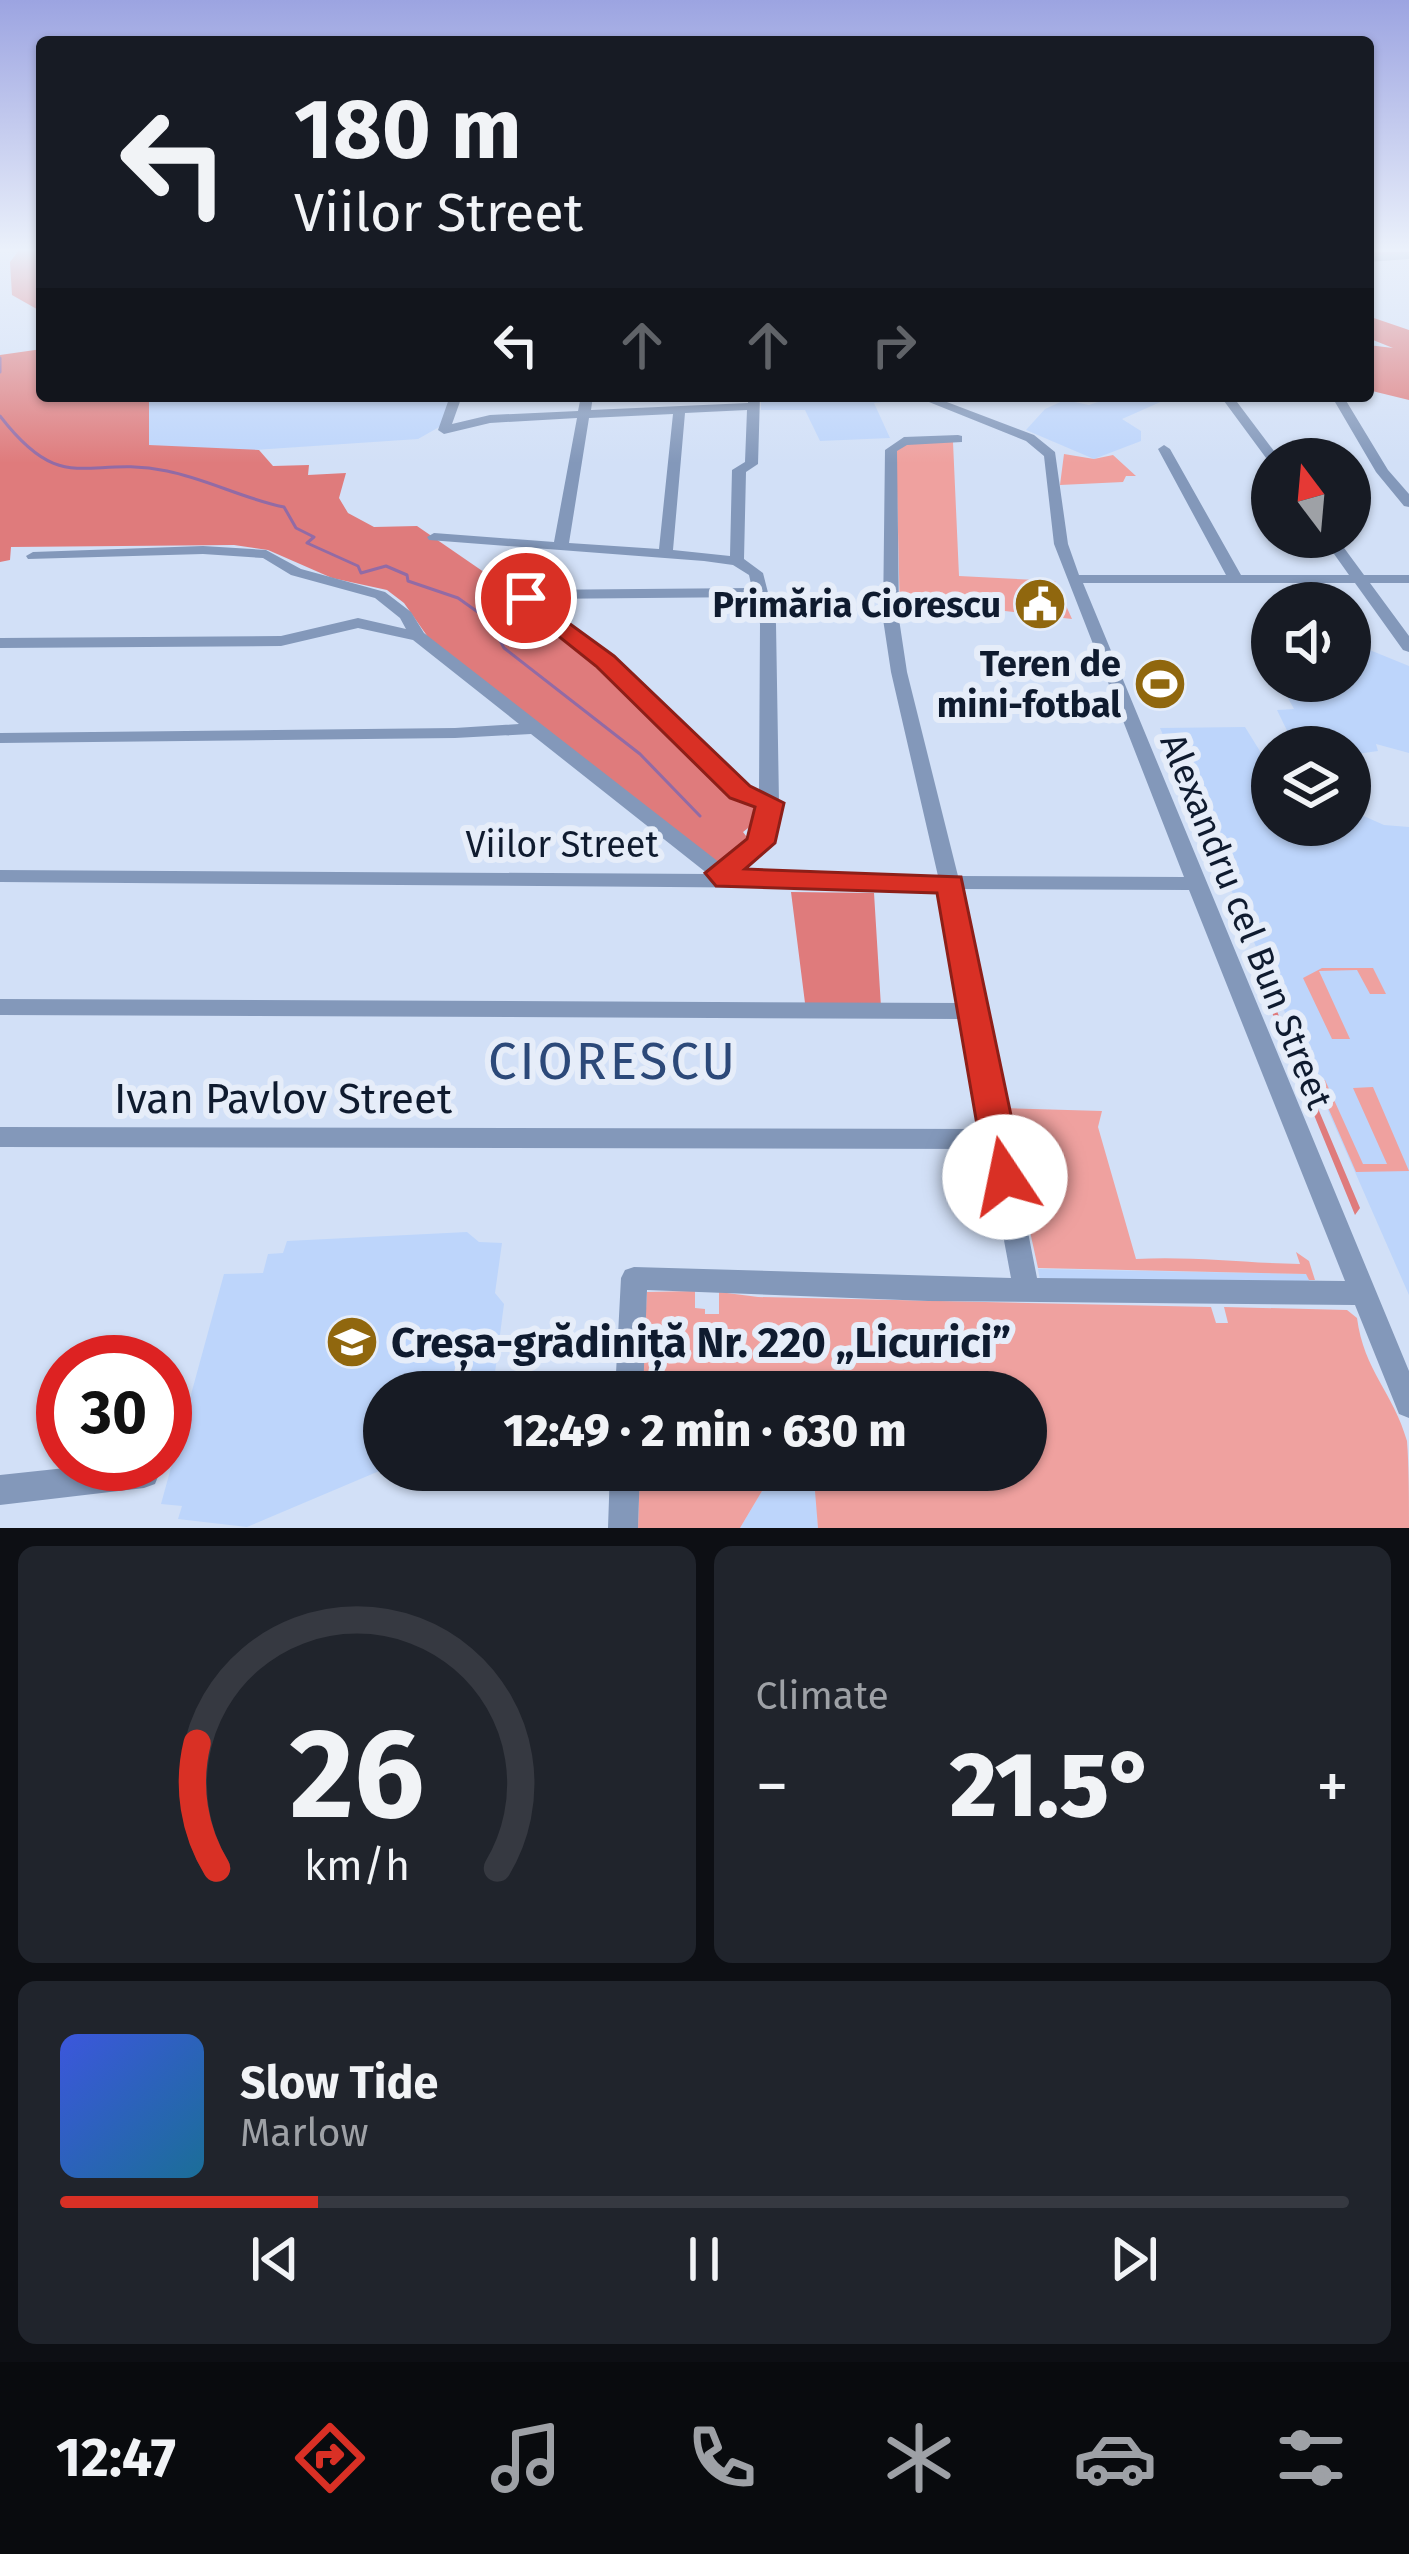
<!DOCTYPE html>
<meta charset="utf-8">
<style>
body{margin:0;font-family:"Fira Sans",sans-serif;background:#20242c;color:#f1f3f6;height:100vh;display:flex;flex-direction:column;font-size:45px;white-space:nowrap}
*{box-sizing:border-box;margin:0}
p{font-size:39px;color:#9ea1a6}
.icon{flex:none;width:66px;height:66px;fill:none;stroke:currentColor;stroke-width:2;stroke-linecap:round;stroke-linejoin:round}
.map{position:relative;height:1528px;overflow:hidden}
.panel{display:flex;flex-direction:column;gap:18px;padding:18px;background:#0d0f14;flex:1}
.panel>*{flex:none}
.banner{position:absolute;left:36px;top:36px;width:1338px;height:366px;border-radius:12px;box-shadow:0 3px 9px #0004;background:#171b24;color:#f1f3f6;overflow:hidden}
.needle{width:78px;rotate:344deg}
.buttons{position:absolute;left:1251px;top:438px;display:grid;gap:24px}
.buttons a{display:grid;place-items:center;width:120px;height:120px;border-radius:50%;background:#171b24;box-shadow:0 3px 9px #0004;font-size:60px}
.speed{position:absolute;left:36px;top:1335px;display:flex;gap:24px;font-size:60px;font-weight:700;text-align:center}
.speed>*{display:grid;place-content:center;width:156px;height:156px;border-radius:50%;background:#171b24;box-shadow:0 3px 9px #0004;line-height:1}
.speed .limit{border:18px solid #d22;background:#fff;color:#111}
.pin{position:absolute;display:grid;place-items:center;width:102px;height:102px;color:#fff;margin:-51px;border:6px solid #fff;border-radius:50%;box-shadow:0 3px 12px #0007}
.me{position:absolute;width:132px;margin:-66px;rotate:349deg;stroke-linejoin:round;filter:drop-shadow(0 0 9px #0008)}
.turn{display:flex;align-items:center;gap:42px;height:252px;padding:0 60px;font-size:54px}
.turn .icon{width:156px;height:156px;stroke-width:2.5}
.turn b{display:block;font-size:84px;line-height:102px}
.lanes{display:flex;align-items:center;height:114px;padding:0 60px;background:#0003;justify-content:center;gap:60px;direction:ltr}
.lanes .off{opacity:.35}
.big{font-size:90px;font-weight:800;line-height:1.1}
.panel .tile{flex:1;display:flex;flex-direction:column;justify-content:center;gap:18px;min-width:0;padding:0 42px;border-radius:18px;background:#20242c}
.panel .dial{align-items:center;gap:0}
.dial svg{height:312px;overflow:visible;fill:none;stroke:#363941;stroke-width:7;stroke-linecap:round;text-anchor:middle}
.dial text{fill:#f1f3f6;stroke:none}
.song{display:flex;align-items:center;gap:36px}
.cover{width:144px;height:144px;border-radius:18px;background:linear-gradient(135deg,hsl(230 70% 55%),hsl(200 70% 35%))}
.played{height:12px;border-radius:6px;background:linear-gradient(90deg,#d93025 20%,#363941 20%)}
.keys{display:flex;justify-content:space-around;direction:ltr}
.heat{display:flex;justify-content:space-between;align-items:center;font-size:66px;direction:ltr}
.panel .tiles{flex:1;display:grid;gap:18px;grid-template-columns:1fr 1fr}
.tile:last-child{grid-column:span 2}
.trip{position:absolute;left:363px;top:1371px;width:684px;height:120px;border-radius:60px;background:#171b24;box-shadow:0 3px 9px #0004;font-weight:800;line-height:120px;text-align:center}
.menu{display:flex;height:192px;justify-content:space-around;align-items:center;background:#090b0e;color:#9ea1a6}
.menu .icon{width:84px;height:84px}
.menu .on{color:#d93025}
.menu b{font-size:54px;color:#f1f3f6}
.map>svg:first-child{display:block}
.built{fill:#bdd5fb}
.green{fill:#efa19f}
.forest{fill:#df7b7c}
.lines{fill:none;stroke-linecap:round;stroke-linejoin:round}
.stream{stroke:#926ba5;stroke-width:3}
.minor{fill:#8398ba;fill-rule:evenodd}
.route{fill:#d93025;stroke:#8d1f18;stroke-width:3}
.labels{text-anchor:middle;stroke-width:12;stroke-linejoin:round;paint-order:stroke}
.poi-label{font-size:36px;font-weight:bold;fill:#0f1b2f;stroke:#e6edf9;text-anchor:end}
.street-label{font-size:36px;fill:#0f1b2f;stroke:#e6edf9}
.near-street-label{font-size:42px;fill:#0f1b2f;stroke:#e6edf9}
.near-poi-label{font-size:42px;font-weight:bold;fill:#0f1b2f;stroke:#e6edf9;text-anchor:start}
.near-quarter-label{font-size:51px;letter-spacing:3px;fill:#2c4979;stroke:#e6edf9}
</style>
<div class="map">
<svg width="1409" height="1528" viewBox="0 0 1409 1528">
<rect width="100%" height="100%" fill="#d2e0f7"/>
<!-- built -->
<path class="built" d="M 148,396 L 452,396 L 441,426 L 418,439 L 225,452 L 148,445 Z
M 761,396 L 912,396 L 917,398 L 874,403 L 890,438 L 820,441 L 805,410 L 761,410 Z
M 1070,396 L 1174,396 L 1122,419 L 1141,431 L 1141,441 L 1094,459 L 1026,430 L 1045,409 L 1065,400 L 1089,405 L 1098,402 Z
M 1350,642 L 1409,666 L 1409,753 L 1376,744 L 1378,751 L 1364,753 L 1350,753 L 1350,747 L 1295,747 L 1277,710 L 1294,709 L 1279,681 L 1350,681 Z
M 1245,727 L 1263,756 L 1272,760 L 1272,825 L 1350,825 L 1350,810 L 1384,825 L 1409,827 L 1409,1295 L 1160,728 Z
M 467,1232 L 479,1242 L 502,1243 L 495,1293 L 504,1304 L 494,1380 L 481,1392 L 384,1392 L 384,1469 L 247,1527 L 178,1519 L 182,1506 L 161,1504 L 224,1274 L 263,1273 L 268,1254 L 283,1253 L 287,1241 Z
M 1038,1269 L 1307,1274 L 1311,1286 L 1040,1280 Z
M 762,1491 L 816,1491 L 818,1528 L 740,1528 Z"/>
<!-- green -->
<path class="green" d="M 905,442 L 953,442 L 959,576 L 1055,581 L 1072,619 L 979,608 L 900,614 L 896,448 Z
M 1064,454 L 1094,459 L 1113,455 L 1136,476 L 1126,476 L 1123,482 L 1060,485 Z
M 1322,968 L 1373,968 L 1386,994 L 1370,994 L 1357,970 L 1319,971 L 1350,1039 L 1332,1039 L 1303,978 Z
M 1316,1080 L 1325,1080 L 1363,1164 L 1387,1164 L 1353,1088 L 1373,1087 L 1409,1171 L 1356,1172 Z
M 1003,1108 L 1102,1111 L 1098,1127 L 1136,1259 C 1192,1256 1243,1263 1300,1264 L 1296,1252 L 1309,1261 L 1315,1280 L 1309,1280 L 1306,1274 L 1038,1268 Z
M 695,1291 L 695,1308 L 705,1309 L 705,1314 L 719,1314 L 719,1292 L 758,1297 L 1211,1307 L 1216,1323 L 1228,1323 L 1224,1307 L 1347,1310 L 1357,1318 C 1364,1371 1393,1392 1407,1441 C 1409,1467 1409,1501 1409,1528 L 818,1528 L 815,1491 L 762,1491 L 740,1528 L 638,1528 L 640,1470 L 1026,1470 L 1026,1392 L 641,1392 L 647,1292 Z"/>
<!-- forest -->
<path class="forest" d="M 20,249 L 42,249 L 42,312 L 12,295 L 10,262 Z
M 1368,316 L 1409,330 L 1409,400 L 1368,390 L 1368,345 L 1393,348 L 1368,338 Z
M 42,349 L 42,396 L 149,396 L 149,445 L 259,450 L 273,466 L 309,465 L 308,475 L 346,473 L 339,498 L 348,513 L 374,527 L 417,526 L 545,614 L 759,803 L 761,818 L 743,832 L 753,845 L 723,863 L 714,862 L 430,640 L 404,603 L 387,590 L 332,578 L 268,550 L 234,545 L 11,547 L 10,560 L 0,562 L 0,355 Z
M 791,892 L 874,893 L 881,1007 L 805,1003 Z
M 1255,971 L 1260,971 L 1360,1208 L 1355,1215 Z"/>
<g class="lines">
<!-- stream -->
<path class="stream" d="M 1368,254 L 1409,253
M 0,358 L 0,372
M 0,416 C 64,499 86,454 167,471 C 207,479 244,499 284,507 L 296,528 L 314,537 L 307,543 L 358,566 L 361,573 L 386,566 L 407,575 L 408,581 L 458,598 L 489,620 L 504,648 L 640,754 L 700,816"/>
<!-- minor -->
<path class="minor" d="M 1409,253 L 1409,259 L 1368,262 L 1368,256 Z
M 450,396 L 462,396 L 452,424 L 490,415 L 578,411 L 581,396 L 593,396 L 591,410 L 748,403 L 748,396 L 760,396 L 758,464 L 746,472 L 744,559 L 763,573 L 776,624 L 779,803 L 778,827 L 771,843 L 734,874 L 938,876 L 891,672 L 883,619 L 885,450 L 904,437 L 958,435 L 962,436 L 962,442 L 907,445 L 897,451 L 899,619 L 907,672 L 958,876 L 1184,877 L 1054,544 L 1044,456 L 1026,441 L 914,396 L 931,396 L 1034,435 L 1055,452 L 1068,544 L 1079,575 L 1226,575 L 1158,449 L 1164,445 L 1170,449 L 1241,575 L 1349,575 L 1322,537 L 1336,537 L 1364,575 L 1409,575 L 1409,583 L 1370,583 L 1409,636 L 1409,652 L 1403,650 L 1355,583 L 1083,583 L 1409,1371 L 1409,1418 L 1399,1414 L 1355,1305 L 928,1301 L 647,1290 L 643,1392 L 615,1392 L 621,1278 L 625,1270 L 634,1267 L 1011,1278 L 987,1149 L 0,1147 L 0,1127 L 984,1129 L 964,1019 L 0,1015 L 0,999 L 961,1003 L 941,889 L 0,882 L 0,870 L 708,874 L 531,734 L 455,738 L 0,743 L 0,733 L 455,728 L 519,724 L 413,640 L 358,628 L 281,646 L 0,648 L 0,638 L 281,636 L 358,618 L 406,629 L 400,618 L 375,598 L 291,575 L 263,558 L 203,554 L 28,559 L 26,556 L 33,552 L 203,546 L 266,550 L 301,569 L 385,592 L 411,612 L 424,633 L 720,863 C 749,843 758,843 759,805 L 733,796 L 599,664 L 523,604 L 519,595 L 527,590 L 752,588 L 749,575 L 733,565 L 704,561 L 429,540 L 427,537 L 434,533 L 554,542 L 577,418 L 490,423 L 444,434 L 438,430 ZM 747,410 L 745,462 L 732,470 L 730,556 L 673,550 L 685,413 ZM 673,414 L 659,549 L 569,543 L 589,418 ZM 754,597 L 760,624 L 759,793 L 747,788 L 611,658 L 536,599 ZM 961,889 L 1189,890 L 1345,1281 L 1037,1278 Z
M 1226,398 L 1234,398 L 1280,459 L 1269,462 L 1224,401 Z
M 1341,398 L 1345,399 L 1388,470 L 1409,494 L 1409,507 L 1404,506 L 1376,472 L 1335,402 Z
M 103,1464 L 155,1464 L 159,1474 L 155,1484 L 144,1488 L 0,1505 L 0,1475 Z
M 610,1470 L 640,1470 L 638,1528 L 608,1528 Z"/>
</g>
<!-- sky -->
<linearGradient id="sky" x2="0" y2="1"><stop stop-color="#9ca4e1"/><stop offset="0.54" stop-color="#ebf1fb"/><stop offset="1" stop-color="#ebf1fb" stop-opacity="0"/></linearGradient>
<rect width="1409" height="463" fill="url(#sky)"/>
<!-- route -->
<path class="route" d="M 526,592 L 614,656 L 750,786 L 784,803 L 775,843 L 745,869 L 961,877 L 1024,1177 L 1018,1188 L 1005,1192 L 992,1188 L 986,1177 L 937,893 L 716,886 L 705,873 L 747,839 L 755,807 L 730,798 L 596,666 L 517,603 L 514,598 Z"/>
<!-- icons -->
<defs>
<g id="civic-disc" transform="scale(2.7)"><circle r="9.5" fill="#90670e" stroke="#e6edf9"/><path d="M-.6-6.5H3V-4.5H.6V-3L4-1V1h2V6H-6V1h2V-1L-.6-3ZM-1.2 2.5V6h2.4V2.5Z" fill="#fff"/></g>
<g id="stadium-disc" transform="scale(2.7)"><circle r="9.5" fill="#90670e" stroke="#e6edf9"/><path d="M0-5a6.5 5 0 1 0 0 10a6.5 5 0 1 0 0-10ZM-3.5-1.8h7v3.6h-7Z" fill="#fff"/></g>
<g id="school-disc" transform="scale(2.7)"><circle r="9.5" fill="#90670e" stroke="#e6edf9"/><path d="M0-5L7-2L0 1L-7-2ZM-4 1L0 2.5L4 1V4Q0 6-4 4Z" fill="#fff"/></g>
</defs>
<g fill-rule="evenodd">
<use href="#civic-disc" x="1040" y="604"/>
<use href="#stadium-disc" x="1160" y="684"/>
<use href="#school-disc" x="352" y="1342"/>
</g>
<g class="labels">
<!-- poi labels -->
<g class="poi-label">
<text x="1001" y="617">Primăria Ciorescu</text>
<text x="1121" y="676">Teren de<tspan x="1121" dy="41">mini-fotbal</tspan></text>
</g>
<!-- street labels -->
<g class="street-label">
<text x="562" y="857">Viilor Street</text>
<text transform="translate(1247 921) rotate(68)" y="13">Alexandru cel Bun Street</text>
</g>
<!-- near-street labels -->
<g class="near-street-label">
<text x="283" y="1113">Ivan Pavlov Street</text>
</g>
<!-- near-poi labels -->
<g class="near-poi-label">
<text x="391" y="1357">Creșa-grădiniță Nr. 220 „Licurici”</text>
</g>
<!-- near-quarter labels -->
<g class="near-quarter-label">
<text x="613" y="1079">CIORESCU</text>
</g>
</g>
</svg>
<div class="buttons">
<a><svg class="needle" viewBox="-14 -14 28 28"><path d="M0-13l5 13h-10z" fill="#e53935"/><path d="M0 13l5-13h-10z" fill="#9ea1a6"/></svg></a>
<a><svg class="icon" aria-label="sound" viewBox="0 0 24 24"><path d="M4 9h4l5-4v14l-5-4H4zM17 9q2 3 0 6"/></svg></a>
<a><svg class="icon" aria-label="layers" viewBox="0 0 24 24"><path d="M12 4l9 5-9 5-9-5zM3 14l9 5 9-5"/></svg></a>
</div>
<div class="speed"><div class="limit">30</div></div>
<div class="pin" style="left:526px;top:598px;background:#d93025"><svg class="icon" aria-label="arrive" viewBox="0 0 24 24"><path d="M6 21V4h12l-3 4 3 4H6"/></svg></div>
<svg class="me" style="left:1005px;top:1177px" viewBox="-20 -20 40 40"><circle r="19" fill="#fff"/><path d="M0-13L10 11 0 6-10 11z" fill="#d93025"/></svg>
<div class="trip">12:49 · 2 min · 630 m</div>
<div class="banner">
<div class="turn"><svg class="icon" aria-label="left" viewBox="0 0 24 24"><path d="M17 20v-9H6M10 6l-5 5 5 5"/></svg><div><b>180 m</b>Viilor Street</div></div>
<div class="lanes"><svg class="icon" aria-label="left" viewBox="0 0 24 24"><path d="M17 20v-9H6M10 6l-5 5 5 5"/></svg><svg class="icon off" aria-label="ahead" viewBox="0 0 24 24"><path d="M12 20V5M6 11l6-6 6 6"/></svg><svg class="icon off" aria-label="ahead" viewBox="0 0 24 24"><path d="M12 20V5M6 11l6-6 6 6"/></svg><svg class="icon off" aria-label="right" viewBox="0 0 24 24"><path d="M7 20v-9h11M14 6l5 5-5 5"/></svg></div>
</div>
</div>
<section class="panel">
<div class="tiles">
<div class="tile dial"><svg viewBox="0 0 100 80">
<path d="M14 69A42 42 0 1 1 86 69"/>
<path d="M14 69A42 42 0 0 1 9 37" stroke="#d93025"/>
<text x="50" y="56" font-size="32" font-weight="700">26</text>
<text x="50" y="72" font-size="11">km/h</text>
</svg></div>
<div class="tile"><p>Climate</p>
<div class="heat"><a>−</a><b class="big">21.5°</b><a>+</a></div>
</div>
<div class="tile">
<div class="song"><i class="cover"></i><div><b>Slow Tide</b><p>Marlow</p></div></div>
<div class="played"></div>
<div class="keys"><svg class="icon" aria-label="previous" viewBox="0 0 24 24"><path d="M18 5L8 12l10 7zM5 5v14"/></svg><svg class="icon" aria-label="pause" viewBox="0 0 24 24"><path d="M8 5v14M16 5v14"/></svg><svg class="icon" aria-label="next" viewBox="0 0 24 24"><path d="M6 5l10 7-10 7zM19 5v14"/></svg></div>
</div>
</div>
</section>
<nav class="menu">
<b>12:47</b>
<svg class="icon on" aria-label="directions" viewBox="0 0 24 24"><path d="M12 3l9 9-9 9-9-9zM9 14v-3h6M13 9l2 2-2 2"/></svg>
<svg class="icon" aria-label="music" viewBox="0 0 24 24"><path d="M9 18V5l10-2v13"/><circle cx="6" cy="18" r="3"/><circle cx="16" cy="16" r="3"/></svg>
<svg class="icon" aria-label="phone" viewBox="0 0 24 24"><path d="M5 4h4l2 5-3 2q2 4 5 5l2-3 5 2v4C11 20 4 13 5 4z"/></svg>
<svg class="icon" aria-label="climate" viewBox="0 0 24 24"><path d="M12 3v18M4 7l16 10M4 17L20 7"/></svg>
<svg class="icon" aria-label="car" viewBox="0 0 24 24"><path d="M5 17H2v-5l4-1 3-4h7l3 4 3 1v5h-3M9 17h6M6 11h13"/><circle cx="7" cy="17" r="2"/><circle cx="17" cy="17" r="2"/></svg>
<svg class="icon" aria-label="filters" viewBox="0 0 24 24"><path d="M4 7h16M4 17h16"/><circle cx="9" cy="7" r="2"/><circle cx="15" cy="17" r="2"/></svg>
</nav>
